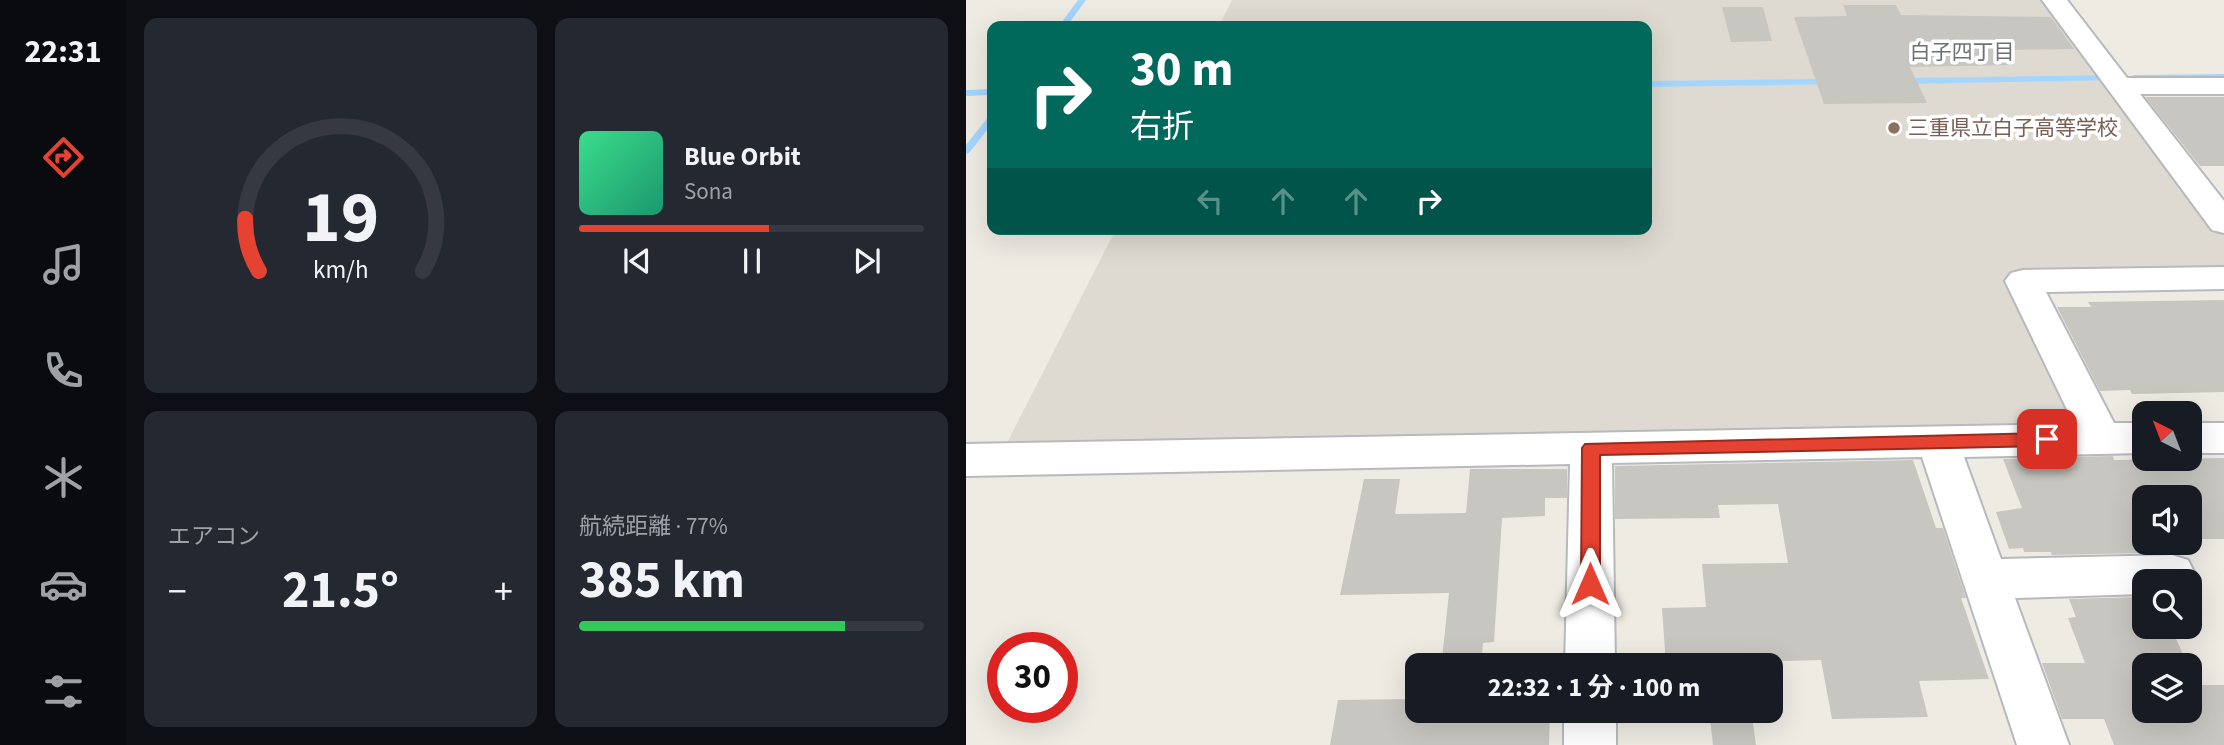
<!DOCTYPE html>
<html lang="ja">
<meta charset="utf-8">
<style>
body{margin:0;font-family:"Source Sans 3","Noto Sans JP",sans-serif;background:#242831;color:#f1f3f6;height:100vh;display:flex;flex-direction:column;font-size:26px;white-space:nowrap}
*{box-sizing:border-box;margin:0}
p{font-size:23px;color:#9ea1a6}
.icon{flex:none;width:38px;height:38px;fill:none;stroke:currentColor;stroke-width:2;stroke-linecap:round;stroke-linejoin:round}
.map{position:relative;flex:1;overflow:hidden}
.details{display:flex;flex-direction:column;gap:18px;padding:18px;background:#0d0f14;width:840px}
.details>*{flex:none}
.top-card{position:absolute;left:21px;top:21px;width:665px;height:214px;border-radius:14px;box-shadow:0 7px 28px #0002;background:#00695c;color:#fff;overflow:hidden}
.needle{width:46px;rotate:318deg}
.tools{position:absolute;left:1166px;top:401px;display:grid;gap:14px}
.tools a{display:grid;place-items:center;width:70px;height:70px;border-radius:14px;background:#171b24;box-shadow:0 7px 28px #0002;font-size:35px}
.speed{position:absolute;left:21px;top:632px;display:flex;gap:14px;font-size:35px;font-weight:700;text-align:center}
.speed>*{display:grid;place-content:center;width:91px;height:91px;border-radius:50%;background:#171b24;box-shadow:0 7px 28px #0002;line-height:1}
.speed .limit{border:10px solid #d22;background:#fff;color:#111}
.pin{position:absolute;display:grid;place-items:center;width:60px;height:60px;color:#fff;margin:-30px;border-radius:14px;box-shadow:0 4px 10px #0006}
.me{position:absolute;width:77px;margin:-38px;rotate:0deg;stroke-linejoin:round;filter:drop-shadow(0 0 5px #0008)}
.turn{display:flex;align-items:center;gap:24px;height:147px;padding:0 28px;font-size:32px}
.turn .icon{width:91px;height:91px;stroke-width:2.5}
.turn b{display:block;font-size:49px;line-height:60px}
.lanes{display:flex;align-items:center;height:66px;padding:0 28px;background:#0003;justify-content:center;gap:35px;direction:ltr}
.lanes .off{opacity:.35}
.big{font-size:52px;font-weight:700;line-height:1.1}
.details .card{flex:1;display:flex;flex-direction:column;justify-content:center;gap:10px;min-width:0;padding:0 24px;border-radius:14px;background:#242831}
.details .dial{align-items:center;gap:0}
.dial svg{height:182px;overflow:visible;fill:none;stroke:#363941;stroke-width:7;stroke-linecap:round;text-anchor:middle}
.dial text{fill:#f1f3f6;stroke:none}
.song{display:flex;align-items:center;gap:21px}
.cover{width:84px;height:84px;border-radius:10px;background:linear-gradient(135deg,hsl(150 70% 55%),hsl(160 70% 35%))}
.played{height:7px;border-radius:4px;background:linear-gradient(90deg,#e64231 55%,#363941 55%)}
.keys{display:flex;justify-content:space-around;direction:ltr}
.heat{display:flex;justify-content:space-between;align-items:center;font-size:38px;direction:ltr}
.charge{height:10px;border-radius:5px;background:linear-gradient(90deg,#34c759 77%,#363941 0)}
.details .tiles{flex:1;display:grid;gap:18px;grid-template-columns:repeat(2,1fr)}
.trip{position:absolute;left:439px;top:653px;width:378px;height:70px;border-radius:14px;background:#171b24;box-shadow:0 7px 28px #0002;font-weight:700;line-height:70px;text-align:center}
main{display:flex;flex:1;min-height:0}
.tab-bar{display:flex;flex-direction:column;width:126px;justify-content:space-around;align-items:center;background:#090b0e;color:#9ea1a6}
.tab-bar .icon{width:49px;height:49px}
.tab-bar .selected{color:#e64231}
.tab-bar b{font-size:32px;color:#f1f3f6}
.map>svg:first-child{display:block}
.education{fill:#dedad1}
.lines{fill:none;stroke-linecap:round;stroke-linejoin:round}
.stream{fill:#a3d5fd;fill-rule:evenodd}
.building{fill:#c8c6c0}
.minor-casing{stroke:#b6b9bd;stroke-width:4}
.minor{fill:#fff;fill-rule:evenodd}
.route{fill:#e64231;stroke:#962b20;stroke-width:2}
.education-dot{fill:#8d6e63;stroke:#fff;stroke-width:2.5}
.labels{text-anchor:middle;stroke-width:7;stroke-linejoin:round;paint-order:stroke}
.far-neighbourhood-label{font-size:21px;fill:#6c7175;stroke:#fff}
.far-education-label{font-size:21px;fill:#785e54;stroke:#fff;text-anchor:start}
</style>
<main>
<nav class="tab-bar">
<b>22:31</b>
<svg class="icon selected" aria-label="directions" viewBox="0 0 24 24"><path d="M12 3l9 9-9 9-9-9zM9 14v-3h6M13 9l2 2-2 2"/></svg>
<svg class="icon" aria-label="music" viewBox="0 0 24 24"><path d="M9 18V5l10-2v13"/><circle cx="6" cy="18" r="3"/><circle cx="16" cy="16" r="3"/></svg>
<svg class="icon" aria-label="phone" viewBox="0 0 24 24"><path d="M5 4h4l2 5-3 2q2 4 5 5l2-3 5 2v4C11 20 4 13 5 4z"/></svg>
<svg class="icon" aria-label="climate" viewBox="0 0 24 24"><path d="M12 3v18M4 7l16 10M4 17L20 7"/></svg>
<svg class="icon" aria-label="car" viewBox="0 0 24 24"><path d="M5 17H2v-5l4-1 3-4h7l3 4 3 1v5h-3M9 17h6M6 11h13"/><circle cx="7" cy="17" r="2"/><circle cx="17" cy="17" r="2"/></svg>
<svg class="icon" aria-label="filters" viewBox="0 0 24 24"><path d="M4 7h16M4 17h16"/><circle cx="9" cy="7" r="2"/><circle cx="15" cy="17" r="2"/></svg>
</nav>
<section class="details">
<div class="tiles">
<div class="card dial"><svg viewBox="0 0 100 80">
<path d="M14 69A42 42 0 1 1 86 69"/>
<path d="M14 69A42 42 0 0 1 8 46" stroke="#e64231"/>
<text x="50" y="56" font-size="32" font-weight="700">19</text>
<text x="50" y="72" font-size="11">km/h</text>
</svg></div>
<div class="card">
<div class="song"><i class="cover"></i><div><b>Blue Orbit</b><p>Sona</p></div></div>
<div class="played"></div>
<div class="keys"><svg class="icon" aria-label="previous" viewBox="0 0 24 24"><path d="M18 5L8 12l10 7zM5 5v14"/></svg><svg class="icon" aria-label="pause" viewBox="0 0 24 24"><path d="M8 5v14M16 5v14"/></svg><svg class="icon" aria-label="next" viewBox="0 0 24 24"><path d="M6 5l10 7-10 7zM19 5v14"/></svg></div>
</div>
<div class="card"><p>エアコン</p>
<div class="heat"><a>−</a><b class="big">21.5°</b><a>+</a></div>
</div>
<div class="card"><p>航続距離 · 77%</p><b class="big">385 km</b><div class="charge"></div></div>
</div>
</section>
<div class="map">
<svg width="1258" height="745" viewBox="0 0 1258 745">
<rect width="100%" height="100%" fill="#eeebe3"/>
<!-- education -->
<path class="education" d="M 266,0 L 1078,0 L 1258,236 L 1258,268 L 1043,272 L 1113,419 L 1101,428 L 41,443 L 150,229 L 681,229 L 681,26 L 253,26 Z"/>
<g class="lines">
<!-- stream -->
<path class="stream" d="M 112,0 L 120,0 L 101,26 L 93,26 Z
M 1258,74 L 1258,80 L 1168,81 L 1164,78 L 1168,75 Z
M 1149,75 L 1152,76 L 1152,80 L 937,84 L 933,81 L 937,78 Z
M 866,79 L 869,80 L 869,84 L 681,87 L 681,81 Z
M 26,89 L 26,95 L 0,96 L 0,90 Z
M 26,115 L 26,124 L 3,153 L 0,154 L 0,145 L 23,116 Z"/>
</g>
<!-- building -->
<path class="building" d="M 877,5 L 930,5 L 935,15 L 1085,17 L 1108,49 L 1038,50 L 1047,65 L 944,67 L 961,103 L 858,104 L 828,17 L 881,16 Z
M 756,7 L 797,7 L 806,41 L 765,42 Z
M 1179,97 L 1258,97 L 1258,166 L 1234,166 Z
M 1258,300 L 1258,392 L 1166,394 L 1164,390 L 1134,391 L 1091,307 L 1125,307 L 1122,302 Z
M 1147,456 L 1148,460 L 1258,458 L 1258,539 L 1223,539 L 1223,497 L 1178,497 L 1178,542 L 1187,542 L 1189,548 L 1178,548 L 1178,553 L 1086,555 L 1085,552 L 1058,552 L 1057,548 L 1043,549 L 1030,512 L 1056,508 L 1037,459 Z
M 947,460 L 970,528 L 977,528 L 1000,598 L 995,598 L 1023,679 L 953,681 L 962,717 L 866,719 L 855,660 L 779,662 L 780,665 L 700,665 L 696,608 L 740,607 L 736,564 L 822,563 L 812,504 L 752,505 L 754,518 L 649,519 L 649,466 Z
M 504,469 L 601,469 L 601,498 L 579,498 L 579,516 L 536,518 L 528,642 L 517,643 L 515,665 L 452,665 L 452,710 L 584,710 L 583,745 L 364,745 L 372,700 L 444,699 L 448,659 L 476,659 L 483,593 L 374,595 L 398,479 L 434,479 L 429,514 L 500,513 Z
M 1178,597 L 1178,626 L 1204,626 L 1222,665 L 1178,665 L 1178,710 L 1223,710 L 1223,668 L 1231,685 L 1258,685 L 1258,745 L 1148,745 L 1138,719 L 1096,719 L 1076,663 L 1119,663 L 1102,618 L 1110,617 L 1103,599 Z
M 743,710 L 785,710 L 790,745 L 747,745 Z"/>
<g class="lines">
<!-- minor casing -->
<g class="minor-casing">
<path id="minor" d="M 1076,0 L 1101,0 L 1161,78 L 1258,78 L 1258,94 L 1174,94 L 1258,201 L 1258,233 L 1246,230 Z
M 1258,267 L 1258,289 L 1080,292 L 1148,423 L 1178,423 L 1178,453 L 998,457 L 1035,559 L 1206,555 L 1222,560 L 1229,574 L 1223,586 L 1223,581 L 1178,581 L 1178,594 L 1049,598 L 1103,745 L 1051,745 L 956,457 L 646,463 L 649,665 L 599,665 L 604,464 L 0,476 L 0,444 L 1108,424 L 1039,281 L 1045,273 L 1057,270 Z
M 1223,423 L 1258,423 L 1258,453 L 1223,453 Z
M 598,710 L 650,710 L 650,745 L 598,745 Z"/>
</g>
<!-- minor -->
<use href="#minor" class="minor"/>
</g>
<!-- route -->
<path class="route" d="M 1081,433 L 1089,439 L 1081,446 L 634,455 L 634,584 L 631,589 L 624,592 L 618,589 L 615,584 L 616,448 L 619,444 Z"/>
<!-- markers -->
<circle class="education-dot" cx="928" cy="128" r="7"/>
<g class="labels">
<!-- far-neighbourhood labels -->
<g class="far-neighbourhood-label">
<text x="996" y="59">白子四丁目</text>
</g>
<!-- far-education labels -->
<g class="far-education-label">
<text x="942" y="135">三重県立白子高等学校</text>
</g>
</g>
</svg>
<div class="tools">
<a><svg class="needle" viewBox="-14 -14 28 28"><path d="M0-13l5 13h-10z" fill="#e53935"/><path d="M0 13l5-13h-10z" fill="#9ea1a6"/></svg></a>
<a><svg class="icon" aria-label="sound" viewBox="0 0 24 24"><path d="M4 9h4l5-4v14l-5-4H4zM17 9q2 3 0 6"/></svg></a>
<a><svg class="icon" aria-label="search" viewBox="0 0 24 24"><circle cx="10" cy="10" r="6"/><path d="M15 15l6 6"/></svg></a>
<a><svg class="icon" aria-label="layers" viewBox="0 0 24 24"><path d="M12 4l9 5-9 5-9-5zM3 14l9 5 9-5"/></svg></a>
</div>
<div class="speed"><div class="limit">30</div></div>
<div class="pin" style="left:1081px;top:439px;background:#d93025"><svg class="icon" aria-label="arrive" viewBox="0 0 24 24"><path d="M6 21V4h12l-3 4 3 4H6"/></svg></div>
<svg class="me" style="left:624px;top:584px" viewBox="-20 -20 40 40"><path d="M0-17L14 15 0 8-14 15z" fill="#e64231" stroke="#fff" stroke-width="4"/></svg>
<div class="trip">22:32 · 1 分 · 100 m</div>
<div class="top-card">
<div class="turn"><svg class="icon" aria-label="right" viewBox="0 0 24 24"><path d="M7 20v-9h11M14 6l5 5-5 5"/></svg><div><b>30 m</b>右折</div></div>
<div class="lanes"><svg class="icon off" aria-label="left" viewBox="0 0 24 24"><path d="M17 20v-9H6M10 6l-5 5 5 5"/></svg><svg class="icon off" aria-label="ahead" viewBox="0 0 24 24"><path d="M12 20V5M6 11l6-6 6 6"/></svg><svg class="icon off" aria-label="ahead" viewBox="0 0 24 24"><path d="M12 20V5M6 11l6-6 6 6"/></svg><svg class="icon" aria-label="right" viewBox="0 0 24 24"><path d="M7 20v-9h11M14 6l5 5-5 5"/></svg></div>
</div>
</div>
</main>
